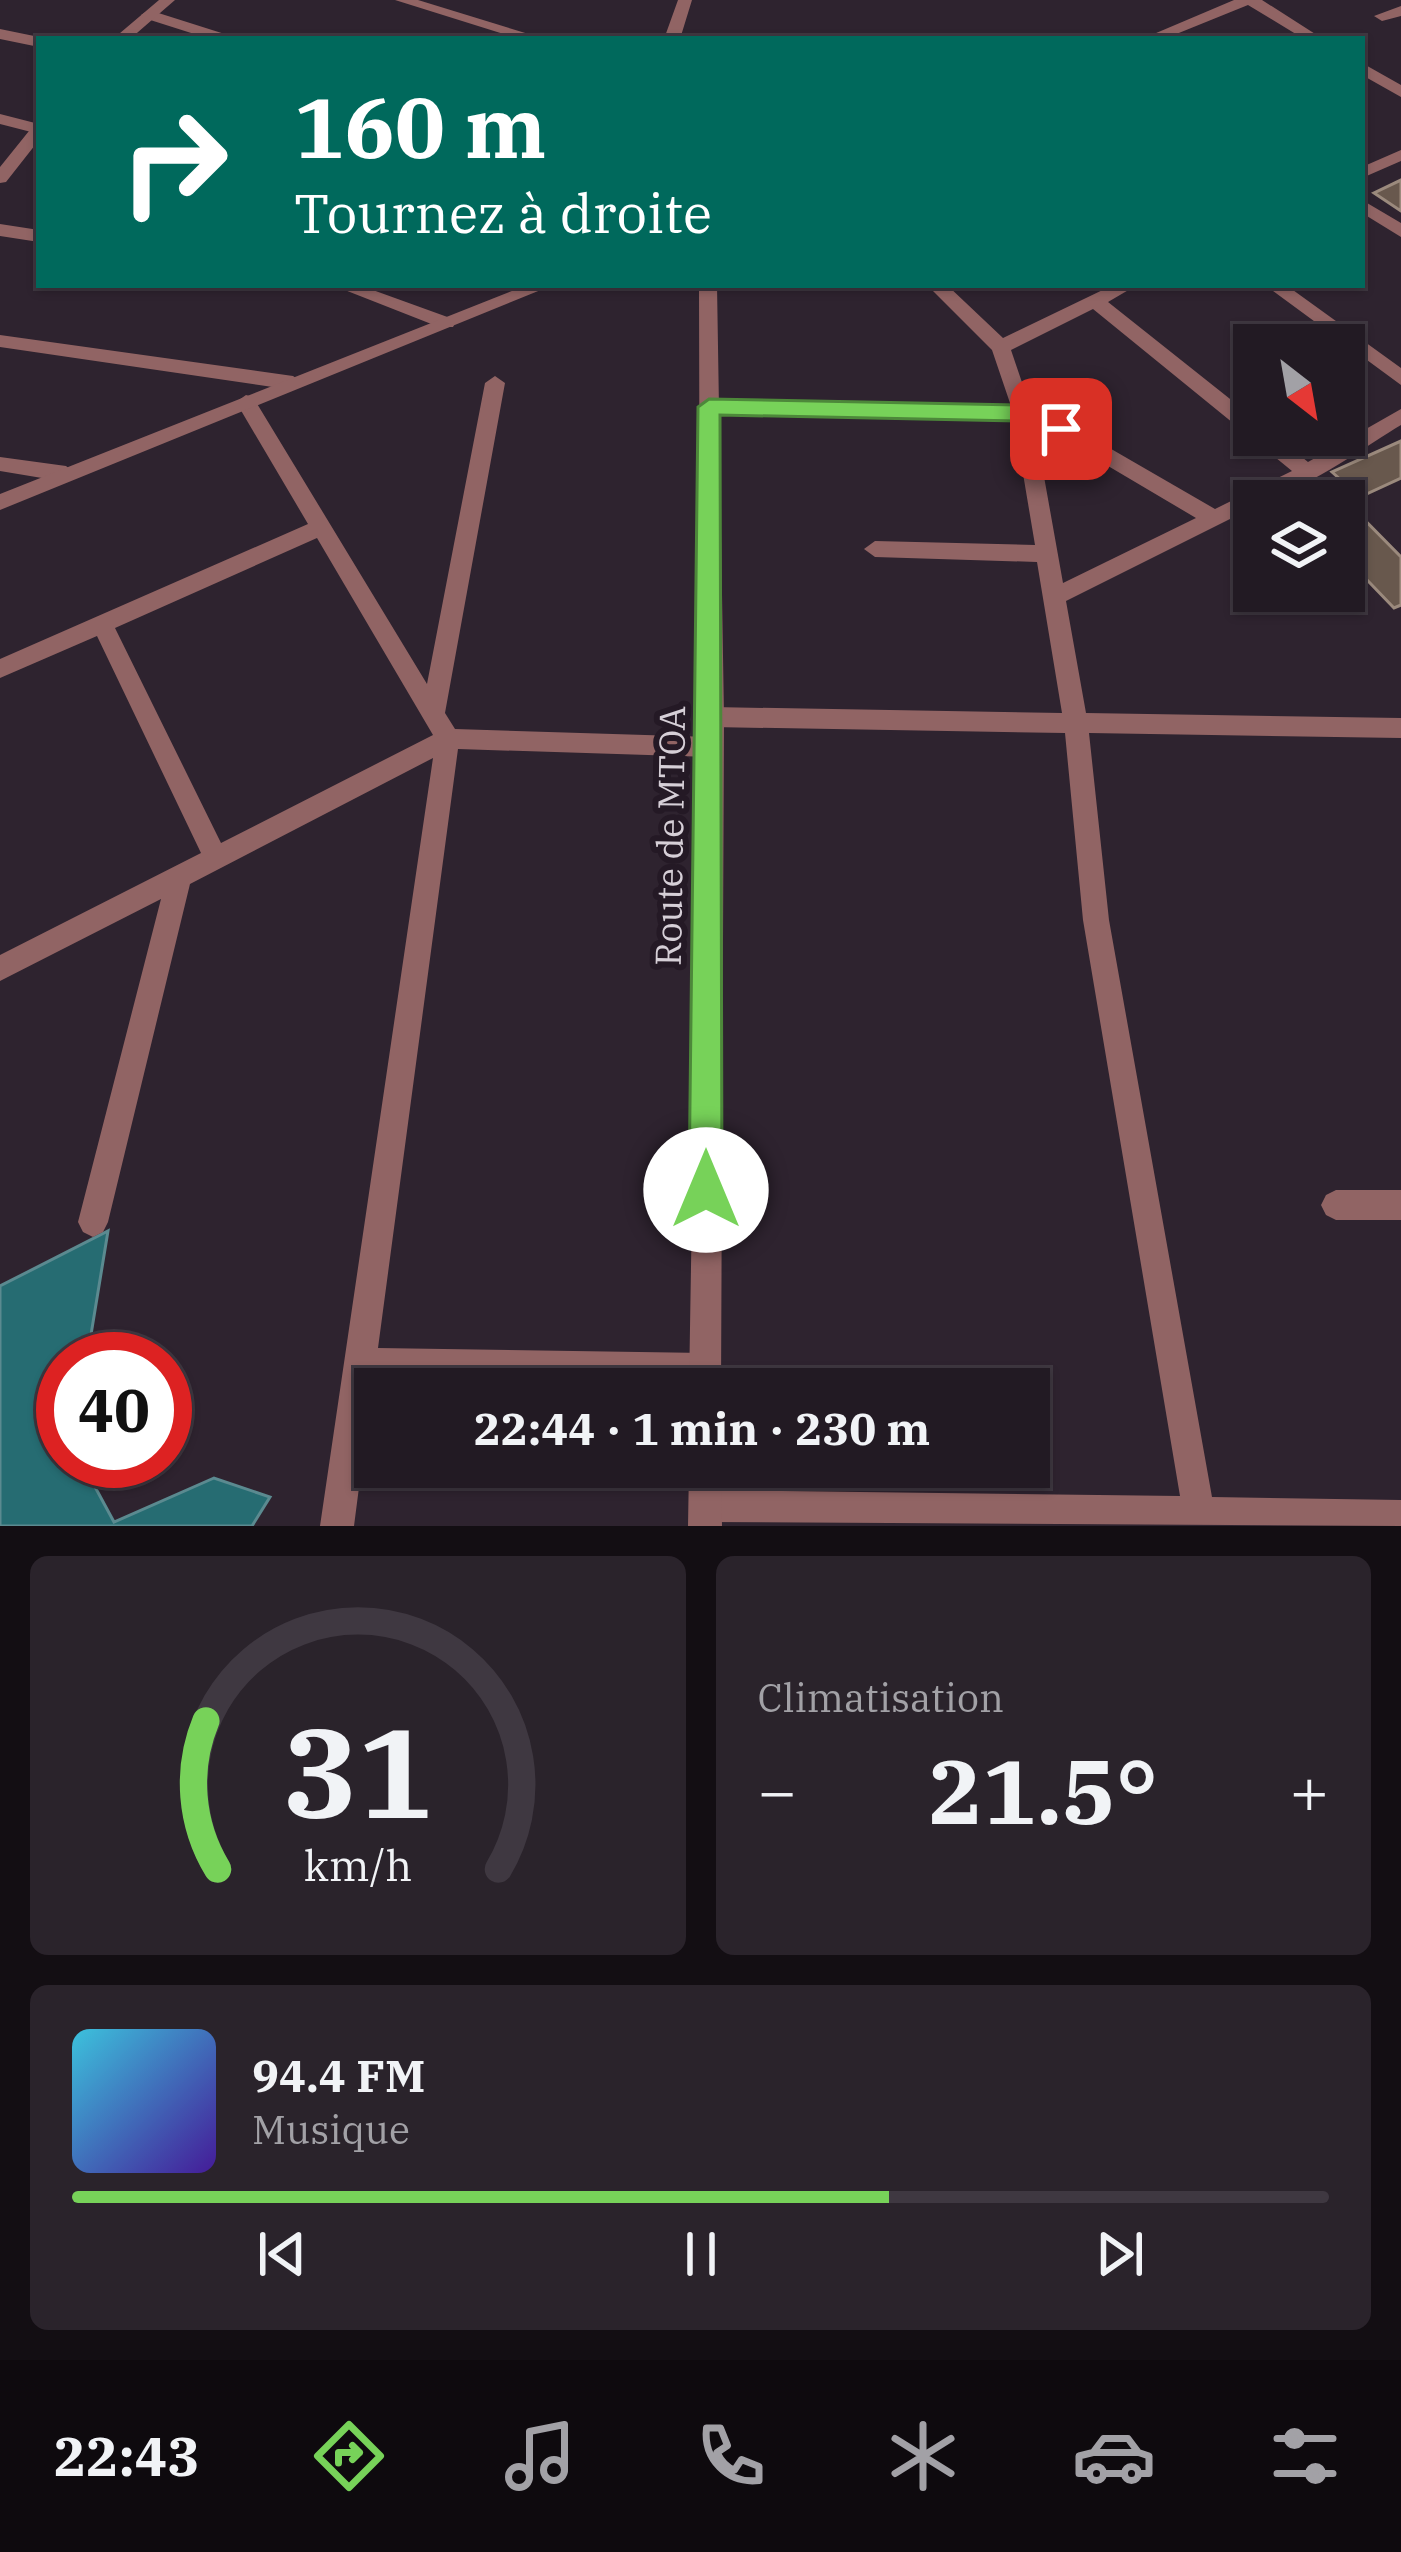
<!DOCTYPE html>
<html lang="fr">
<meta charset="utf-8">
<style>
body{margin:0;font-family:"IBM Plex Serif",serif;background:#2a232b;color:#f1f3f6;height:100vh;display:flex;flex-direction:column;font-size:45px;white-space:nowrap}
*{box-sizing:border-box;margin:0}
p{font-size:39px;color:#a2a1a6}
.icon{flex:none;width:66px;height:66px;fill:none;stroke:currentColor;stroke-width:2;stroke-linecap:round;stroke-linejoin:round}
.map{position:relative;height:1526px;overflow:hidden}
.sheet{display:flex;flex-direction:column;gap:30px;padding:30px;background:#130e13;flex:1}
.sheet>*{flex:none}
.top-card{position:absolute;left:36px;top:36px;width:1329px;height:252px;border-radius:0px;box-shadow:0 3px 9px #0004,0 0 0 3px #3f3841;background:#00695c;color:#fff;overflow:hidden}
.needle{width:78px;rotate:149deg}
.fabs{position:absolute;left:1233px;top:324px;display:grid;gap:24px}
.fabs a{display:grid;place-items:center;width:132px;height:132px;border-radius:0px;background:#221a23;box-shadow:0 3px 9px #0004,0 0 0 3px #3f3841;font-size:60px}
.speed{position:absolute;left:36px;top:1332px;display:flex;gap:24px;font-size:60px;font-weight:700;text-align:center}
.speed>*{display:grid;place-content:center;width:156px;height:156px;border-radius:50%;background:#221a23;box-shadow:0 3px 9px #0004,0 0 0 3px #3f3841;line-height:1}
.speed .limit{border:18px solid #d22;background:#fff;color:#111}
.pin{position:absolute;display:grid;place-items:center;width:102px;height:102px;color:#fff;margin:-51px;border-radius:24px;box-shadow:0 6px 18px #0006}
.me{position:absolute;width:132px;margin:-66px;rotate:0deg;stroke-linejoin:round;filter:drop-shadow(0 0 9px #0008)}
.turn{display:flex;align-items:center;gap:42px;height:252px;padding:0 60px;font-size:54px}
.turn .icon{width:156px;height:156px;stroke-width:2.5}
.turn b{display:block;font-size:84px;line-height:102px}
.big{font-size:90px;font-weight:700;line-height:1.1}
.sheet .card{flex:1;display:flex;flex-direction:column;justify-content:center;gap:18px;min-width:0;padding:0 42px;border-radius:18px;background:#2a232b}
.sheet .dial{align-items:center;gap:0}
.dial svg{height:312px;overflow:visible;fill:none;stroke:#3f3841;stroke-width:7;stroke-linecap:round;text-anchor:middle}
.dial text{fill:#f1f3f6;stroke:none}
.song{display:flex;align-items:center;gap:36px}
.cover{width:144px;height:144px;border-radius:18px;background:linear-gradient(135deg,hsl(190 70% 55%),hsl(260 70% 35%))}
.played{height:12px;border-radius:6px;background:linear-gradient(90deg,#77d259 65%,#3f3841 65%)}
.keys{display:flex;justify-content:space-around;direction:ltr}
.heat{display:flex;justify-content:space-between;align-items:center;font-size:66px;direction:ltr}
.sheet .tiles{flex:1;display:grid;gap:30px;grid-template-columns:1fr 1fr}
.card:last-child{grid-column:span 2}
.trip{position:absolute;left:354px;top:1368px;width:696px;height:120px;border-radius:0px;background:#221a23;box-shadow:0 3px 9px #0004,0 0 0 3px #3f3841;font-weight:700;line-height:120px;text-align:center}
.menu{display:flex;height:192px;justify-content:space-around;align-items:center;background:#0e0a0e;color:#a2a1a6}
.menu .icon{width:84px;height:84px}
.menu .current{color:#77d259}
.menu b{font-size:54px;color:#f1f3f6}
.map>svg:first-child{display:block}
.water{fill:#266c72;stroke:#5b8a90;stroke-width:3}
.building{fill:#68584d;stroke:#9b8a7d;stroke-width:3}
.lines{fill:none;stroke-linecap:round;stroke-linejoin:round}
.minor{fill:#916464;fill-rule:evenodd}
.tertiary{fill:#916464;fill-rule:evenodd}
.route{fill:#77d259;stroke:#4d883a;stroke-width:3}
.labels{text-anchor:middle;stroke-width:12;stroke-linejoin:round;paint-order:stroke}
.street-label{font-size:36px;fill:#d6cfd7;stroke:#241925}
</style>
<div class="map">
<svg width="1401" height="1526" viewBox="0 0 1401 1526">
<rect width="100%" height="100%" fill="#2e232f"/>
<!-- water -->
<path class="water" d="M 108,1231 L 87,1359 L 63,1359 L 63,1461 L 81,1461 L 114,1522 L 214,1478 L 270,1497 L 252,1526 L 0,1526 L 0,1286 Z"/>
<!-- building -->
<path class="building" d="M 1401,180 L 1401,211 L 1374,193 Z
M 1401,441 L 1401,478 L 1360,497 L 1332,472 Z
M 1342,497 L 1401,557 L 1401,605 L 1394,608 L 1344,556 L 1344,501 L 1333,501 Z"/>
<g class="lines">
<!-- minor -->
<path class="minor" d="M 395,0 L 418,0 L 545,39 L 520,39 Z
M 678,0 L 692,0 L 680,39 L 664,39 Z
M 1234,0 L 1262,0 L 1323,39 L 1304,39 L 1248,5 L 1164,39 L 1142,39 Z
M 1401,6 L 1401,16 L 1382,21 L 1374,16 Z
M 149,10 L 231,36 L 234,39 L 210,39 L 144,18 L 141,15 Z
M 0,29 L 39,37 L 45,39 L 39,39 L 39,47 L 0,39 Z
M 1362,63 L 1401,85 L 1401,97 L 1362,75 Z
M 0,114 L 39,124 L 39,134 L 0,124 Z
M 1401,150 L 1401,161 L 1362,178 L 1362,167 Z
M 1362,200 L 1401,223 L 1401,237 L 1362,213 Z
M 0,224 L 39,230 L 39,242 L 0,236 Z
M 332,285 L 359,285 L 453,319 L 455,323 L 453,327 L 439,327 Z
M 927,285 L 947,285 L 1003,338 L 1113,285 L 1137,285 L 1108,302 L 1254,418 L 1254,435 L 1275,435 L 1308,462 L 1401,409 L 1401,425 C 1367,445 1290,501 1254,501 L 1254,507 L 1066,601 L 1086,713 L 1401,718 L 1401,738 L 1089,733 L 1109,920 L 1212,1497 L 1401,1500 L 1401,1526 L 705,1522 L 693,1518 L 689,1506 L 693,1494 L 705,1490 L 1180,1496 L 1083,920 L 1065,733 L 712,727 L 704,724 L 700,717 L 704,710 L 712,707 L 1062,713 L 1037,562 L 875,557 L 864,549 L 875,541 L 1035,545 L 1014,420 L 709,414 L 699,407 L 709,400 L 1011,406 L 992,350 ZM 1093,309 L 1292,471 L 1215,509 L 1068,424 L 1031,409 L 1011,350 ZM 1035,426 L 1054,434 L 1196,518 L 1063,583 Z
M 1265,285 L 1286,285 L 1401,368 L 1401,385 Z
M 0,335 L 293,376 L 303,383 L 293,390 L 0,347 Z
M 495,376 L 505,383 L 445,713 L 455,729 L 710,737 L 718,740 L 722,747 L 718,754 L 710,757 L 458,749 L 378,1348 L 705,1353 L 716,1358 L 721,1369 L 716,1380 L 705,1385 L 373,1379 L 354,1526 L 320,1526 L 433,758 L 190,884 L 108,1222 L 103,1232 L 93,1237 L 83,1232 L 78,1222 L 161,899 L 0,981 L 0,955 L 201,853 L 97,636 L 0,678 L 0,659 L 308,524 L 236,402 L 246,395 L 253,397 L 427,684 L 485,383 ZM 317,538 L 433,735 L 221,843 L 115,628 Z
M 0,457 L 66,466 L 76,474 L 66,482 L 0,471 Z
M 1336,1190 L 1401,1190 L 1401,1220 L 1336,1220 L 1326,1215 L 1321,1205 L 1326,1195 Z"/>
<!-- tertiary -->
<path class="tertiary" d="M 159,0 L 175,0 L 130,39 L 113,39 Z
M 39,124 L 39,140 L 6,182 L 0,183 L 0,167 L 33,126 Z
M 527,285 L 553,285 L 0,510 L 0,494 Z
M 699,285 L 717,285 L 724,717 L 721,1389 L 689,1389 L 700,717 Z
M 689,1467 L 721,1467 L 722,1526 L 688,1526 Z"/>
</g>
<!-- route -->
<path class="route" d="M 709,399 L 1023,405 L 1072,429 L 1061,437 L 1020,421 L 720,415 L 722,1190 L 717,1202 L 706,1207 L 694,1202 L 689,1190 L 698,407 Z"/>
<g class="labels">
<!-- street labels -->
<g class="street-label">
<text transform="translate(670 836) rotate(-89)" y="13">Route de MTOA</text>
</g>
</g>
</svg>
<div class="fabs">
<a><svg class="needle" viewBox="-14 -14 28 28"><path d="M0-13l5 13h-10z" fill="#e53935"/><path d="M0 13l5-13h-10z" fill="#a2a1a6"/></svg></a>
<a><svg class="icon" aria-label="layers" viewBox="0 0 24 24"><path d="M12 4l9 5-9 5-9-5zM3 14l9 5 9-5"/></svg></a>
</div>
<div class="speed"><div class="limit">40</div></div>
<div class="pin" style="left:1061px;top:429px;background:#d93025"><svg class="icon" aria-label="arrive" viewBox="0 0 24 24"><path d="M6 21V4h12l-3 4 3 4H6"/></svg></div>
<svg class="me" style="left:706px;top:1190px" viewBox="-20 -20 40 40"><circle r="19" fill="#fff"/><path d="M0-13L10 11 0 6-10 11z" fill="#77d259"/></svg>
<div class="trip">22:44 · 1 min · 230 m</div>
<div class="top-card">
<div class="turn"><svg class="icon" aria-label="right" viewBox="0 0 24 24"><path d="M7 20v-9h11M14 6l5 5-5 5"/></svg><div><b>160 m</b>Tournez à droite</div></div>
</div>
</div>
<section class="sheet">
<div class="tiles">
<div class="card dial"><svg viewBox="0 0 100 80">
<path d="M14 69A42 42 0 1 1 86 69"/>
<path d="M14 69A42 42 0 0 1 11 31" stroke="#77d259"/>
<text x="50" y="56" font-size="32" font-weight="700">31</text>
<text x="50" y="72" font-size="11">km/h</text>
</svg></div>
<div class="card"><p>Climatisation</p>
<div class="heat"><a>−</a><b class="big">21.5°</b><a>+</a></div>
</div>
<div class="card">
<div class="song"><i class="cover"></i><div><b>94.4 FM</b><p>Musique</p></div></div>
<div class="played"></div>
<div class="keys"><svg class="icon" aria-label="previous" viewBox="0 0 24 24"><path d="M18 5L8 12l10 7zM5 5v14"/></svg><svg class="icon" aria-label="pause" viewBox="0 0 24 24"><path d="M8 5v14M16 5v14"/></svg><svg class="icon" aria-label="next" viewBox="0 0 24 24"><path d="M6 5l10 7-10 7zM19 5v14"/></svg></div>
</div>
</div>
</section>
<nav class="menu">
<b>22:43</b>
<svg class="icon current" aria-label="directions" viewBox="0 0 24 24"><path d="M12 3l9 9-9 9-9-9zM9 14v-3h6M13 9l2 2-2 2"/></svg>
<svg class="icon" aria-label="music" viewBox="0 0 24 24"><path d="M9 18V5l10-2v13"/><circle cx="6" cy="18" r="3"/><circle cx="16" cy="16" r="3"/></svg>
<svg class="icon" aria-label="phone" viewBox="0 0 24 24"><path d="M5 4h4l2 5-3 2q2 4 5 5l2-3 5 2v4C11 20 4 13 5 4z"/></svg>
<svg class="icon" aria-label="climate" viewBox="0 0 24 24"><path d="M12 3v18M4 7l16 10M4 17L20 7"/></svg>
<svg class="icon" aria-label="car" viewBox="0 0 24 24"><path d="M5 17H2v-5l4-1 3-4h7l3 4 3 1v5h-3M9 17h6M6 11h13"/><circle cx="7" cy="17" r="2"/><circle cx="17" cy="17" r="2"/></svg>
<svg class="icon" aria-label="filters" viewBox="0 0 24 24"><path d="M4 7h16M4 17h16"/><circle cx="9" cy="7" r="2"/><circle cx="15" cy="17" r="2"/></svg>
</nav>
